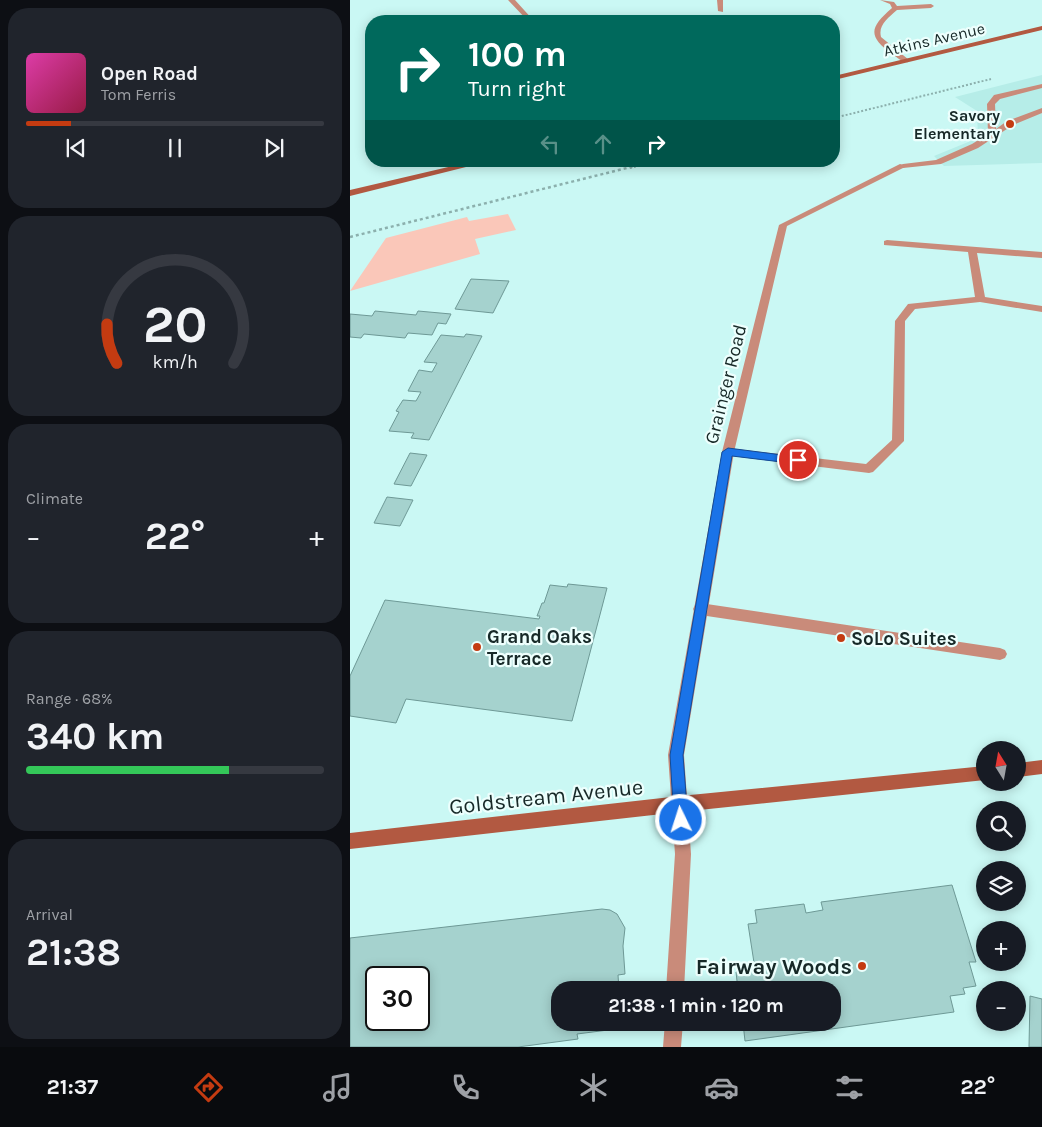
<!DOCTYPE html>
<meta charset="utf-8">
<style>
body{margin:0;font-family:Karla,sans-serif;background:#20242c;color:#f1f3f6;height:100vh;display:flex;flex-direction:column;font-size:19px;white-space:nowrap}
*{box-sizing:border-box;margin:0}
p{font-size:16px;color:#9ea1a6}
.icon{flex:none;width:28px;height:28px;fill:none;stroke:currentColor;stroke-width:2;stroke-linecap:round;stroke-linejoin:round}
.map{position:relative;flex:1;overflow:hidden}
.sheet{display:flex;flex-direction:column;gap:8px;padding:8px;background:#0d0f14;width:350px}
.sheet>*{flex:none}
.guide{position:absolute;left:15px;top:15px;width:475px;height:152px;border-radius:20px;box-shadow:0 2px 12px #0003;background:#00695c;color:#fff;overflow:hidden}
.needle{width:32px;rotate:349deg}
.buttons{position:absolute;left:626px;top:741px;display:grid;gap:10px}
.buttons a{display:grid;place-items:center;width:50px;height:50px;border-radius:50%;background:#171b24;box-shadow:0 2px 12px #0003;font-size:25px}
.speed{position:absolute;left:15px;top:966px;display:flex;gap:10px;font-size:25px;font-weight:700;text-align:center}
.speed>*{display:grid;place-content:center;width:65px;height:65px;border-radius:50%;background:#171b24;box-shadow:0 2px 12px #0003;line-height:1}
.speed .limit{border:2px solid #111;border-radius:8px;background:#fff;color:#111}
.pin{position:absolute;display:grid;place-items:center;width:42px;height:42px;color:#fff;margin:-21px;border:2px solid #fff;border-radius:50%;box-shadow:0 1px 5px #0007}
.me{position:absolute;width:55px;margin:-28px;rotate:356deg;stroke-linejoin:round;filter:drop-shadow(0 0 4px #0008)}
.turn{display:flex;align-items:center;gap:18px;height:105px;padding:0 20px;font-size:22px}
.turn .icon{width:65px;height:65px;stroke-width:2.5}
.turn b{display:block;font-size:35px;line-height:42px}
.lanes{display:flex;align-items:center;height:48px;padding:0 20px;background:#0003;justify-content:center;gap:25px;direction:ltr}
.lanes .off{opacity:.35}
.big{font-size:38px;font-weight:700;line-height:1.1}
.sheet .card{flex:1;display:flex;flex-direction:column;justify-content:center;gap:8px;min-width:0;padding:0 18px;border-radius:20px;background:#20242c}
.sheet .dial{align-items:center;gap:0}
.dial svg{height:130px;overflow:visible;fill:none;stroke:#363941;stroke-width:7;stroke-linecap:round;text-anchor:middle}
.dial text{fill:#f1f3f6;stroke:none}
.song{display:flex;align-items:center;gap:15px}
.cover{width:60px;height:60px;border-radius:8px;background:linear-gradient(135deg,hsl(320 70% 55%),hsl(340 70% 35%))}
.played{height:5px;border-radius:2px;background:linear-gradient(90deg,#c43b11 15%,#363941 15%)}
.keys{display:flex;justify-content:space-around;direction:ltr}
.heat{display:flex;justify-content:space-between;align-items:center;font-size:28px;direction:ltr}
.charge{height:8px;border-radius:4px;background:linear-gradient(90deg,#34c759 68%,#363941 0)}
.trip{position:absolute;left:201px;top:981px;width:290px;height:50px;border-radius:20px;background:#171b24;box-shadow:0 2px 12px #0003;font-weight:700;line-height:50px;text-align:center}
.tab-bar{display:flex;height:80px;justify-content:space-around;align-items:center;background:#090b0e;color:#9ea1a6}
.tab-bar .icon{width:35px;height:35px}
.tab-bar .active{color:#c43b11}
.tab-bar b{font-size:22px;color:#f1f3f6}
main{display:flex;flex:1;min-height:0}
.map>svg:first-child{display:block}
.built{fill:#b6ede8}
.green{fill:#fac7b9}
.building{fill:#a5d2ce;stroke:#6e9996;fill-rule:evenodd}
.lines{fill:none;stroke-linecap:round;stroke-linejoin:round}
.path-far1{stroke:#8cb0ad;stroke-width:2;stroke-dasharray:2 2;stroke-linecap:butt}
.path{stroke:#8cb0ad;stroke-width:2.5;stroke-dasharray:3 3;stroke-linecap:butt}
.lane{fill:#c98b7a;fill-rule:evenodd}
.street{fill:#c98b7a;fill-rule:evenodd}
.secondary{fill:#b25941;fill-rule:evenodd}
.route{fill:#1a73e8;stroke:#114b97}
.poi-dot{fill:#c43b11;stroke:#edfffd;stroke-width:2}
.labels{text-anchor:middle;stroke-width:4.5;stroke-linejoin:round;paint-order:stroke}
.far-street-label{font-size:16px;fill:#172928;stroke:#edfffd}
.far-poi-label{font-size:16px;font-weight:bold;fill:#172928;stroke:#edfffd;text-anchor:end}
.street-label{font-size:19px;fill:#172928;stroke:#edfffd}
.poi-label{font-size:19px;font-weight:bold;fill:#172928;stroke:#edfffd;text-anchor:start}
.near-street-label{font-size:22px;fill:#172928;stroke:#edfffd}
.near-poi-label{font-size:22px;font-weight:bold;fill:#172928;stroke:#edfffd;text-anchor:end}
</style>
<main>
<section class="sheet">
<div class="card">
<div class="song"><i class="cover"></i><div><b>Open Road</b><p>Tom Ferris</p></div></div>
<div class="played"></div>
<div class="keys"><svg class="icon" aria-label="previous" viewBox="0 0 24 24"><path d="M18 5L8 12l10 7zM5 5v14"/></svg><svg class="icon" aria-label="pause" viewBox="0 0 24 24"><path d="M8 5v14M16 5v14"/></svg><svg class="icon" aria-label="next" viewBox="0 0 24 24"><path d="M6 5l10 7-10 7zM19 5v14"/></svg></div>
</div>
<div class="card dial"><svg viewBox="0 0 100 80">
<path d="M14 69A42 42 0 1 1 86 69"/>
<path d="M14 69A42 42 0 0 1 8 45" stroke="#c43b11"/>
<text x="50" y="56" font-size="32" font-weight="700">20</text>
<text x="50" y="72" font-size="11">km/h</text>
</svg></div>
<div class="card"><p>Climate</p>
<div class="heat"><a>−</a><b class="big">22°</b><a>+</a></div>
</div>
<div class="card"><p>Range · 68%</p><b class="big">340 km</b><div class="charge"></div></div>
<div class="card"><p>Arrival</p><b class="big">21:38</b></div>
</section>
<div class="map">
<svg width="692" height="1047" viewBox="0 0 692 1047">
<rect width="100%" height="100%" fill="#caf8f4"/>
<!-- built -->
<path class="built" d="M 692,75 L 692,163 L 594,166 L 584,156 L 628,138 L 627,111 L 605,97 Z"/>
<!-- green -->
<path class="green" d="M 158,214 L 166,230 L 125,239 L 130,254 L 0,291 L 36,238 L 117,217 L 119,221 Z"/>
<!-- building -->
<path class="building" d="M 121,279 L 159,281 L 143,313 L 105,309 Z
M 25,311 L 66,315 L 68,311 L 101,314 L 96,324 L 88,323 L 82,335 L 58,333 L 55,338 L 14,334 L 11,338 L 0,337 L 0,314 L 22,316 Z
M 116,334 L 132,336 L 79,440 L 61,438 L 64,433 L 39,431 L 49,412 L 46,411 L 53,400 L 66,401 L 71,392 L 58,391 L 69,370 L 82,372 L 87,363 L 74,362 L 91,335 L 114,337 Z
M 60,453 L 77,455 L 61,486 L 44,484 Z
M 37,497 L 63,500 L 50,526 L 24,523 Z
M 218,584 L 257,588 L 222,721 L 56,699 L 46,723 L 0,716 L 0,676 L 35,600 L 189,619 L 190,616 L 187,616 L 192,603 L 194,603 L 200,585 L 217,587 Z
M 602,885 L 626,962 L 619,962 L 626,986 L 613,988 L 615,994 L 600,996 L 604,1012 L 395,1041 L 393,1023 L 390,1022 L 482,1022 L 482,990 L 388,990 L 386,972 L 405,969 L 398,924 L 407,923 L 405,910 L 454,904 L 456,913 L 473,910 L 471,902 Z
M 252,909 L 260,910 L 267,914 L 275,928 L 273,946 L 275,974 L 268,975 L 269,990 L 210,990 L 210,1022 L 257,1022 L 258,1030 L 227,1034 L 228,1039 L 168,1047 L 0,1047 L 0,938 ZM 26,978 L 69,978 L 69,1020 L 26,1020 Z
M 680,996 L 692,999 L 692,1047 L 679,1047 Z"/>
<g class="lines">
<!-- path-far1 -->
<path class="path-far1" d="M 484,118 L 641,79
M 280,168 L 307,161"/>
<!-- path -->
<path class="path" d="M 0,237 L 285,166"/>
<!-- lane -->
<path class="lane" d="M 530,0 L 544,2 L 547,6 L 581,4 L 584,6 L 581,8 L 547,10 C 538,18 528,25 531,37 L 559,60 L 559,62 C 553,63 548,58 542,54 C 517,36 520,27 542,8 L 540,4 Z
M 692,84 L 692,88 L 650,99 L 645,104 L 646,129 L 657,121 L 692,108 L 692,113 L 663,125 L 628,148 L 591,164 L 553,168 L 549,166 L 553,164 L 586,160 L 622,144 L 638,134 L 637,104 L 644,95 Z
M 537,240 L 692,252 L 692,258 L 627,253 L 635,297 L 692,306 L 692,312 L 630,302 L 565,309 L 555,321 L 554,441 L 523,472 L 519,473 L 374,455 L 372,452 L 374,449 L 378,448 L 516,464 L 542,440 L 545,321 L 558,304 L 625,297 L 618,252 L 534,245 L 534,241 Z
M 350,603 L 650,648 L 655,650 L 657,654 L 655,658 L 650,660 L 350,615 L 345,613 L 343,609 L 345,605 Z"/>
<!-- street -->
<path class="street" d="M 158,0 L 165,0 L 184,21 L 178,21 Z
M 367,0 L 373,0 L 373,12 L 368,11 Z
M 550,164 L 557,166 L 437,226 L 384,452 L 334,755 L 341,854 L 334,990 L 316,990 L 325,854 L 318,755 L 372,452 L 429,225 Z
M 315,1022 L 333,1022 L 331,1047 L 313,1047 Z"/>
<!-- secondary -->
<path class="secondary" d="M 692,26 L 692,30 L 484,80 L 484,76 Z
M 124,161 L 140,161 L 0,196 L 0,190 Z
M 692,760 L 692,774 L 668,777 L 668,763 Z
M 635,766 L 635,780 L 330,812 L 0,849 L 0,833 L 330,796 Z"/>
</g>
<!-- route -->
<path class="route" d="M 378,448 L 448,457 L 454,460 L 448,464 L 382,456 L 333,755 L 338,820 L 336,825 L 331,828 L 326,825 L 324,820 L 320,755 L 372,452 Z"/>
<!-- markers -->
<g class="poi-dot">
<circle cx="660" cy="124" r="5"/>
<circle cx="491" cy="638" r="5"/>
<circle cx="127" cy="647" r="5"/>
<circle cx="512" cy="966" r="5"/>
</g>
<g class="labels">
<!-- far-street labels -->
<g class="far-street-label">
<text transform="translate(584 39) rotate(-13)" y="6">Atkins Avenue</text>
</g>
<!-- far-poi labels -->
<g class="far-poi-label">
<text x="650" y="121">Savory<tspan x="650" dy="18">Elementary</tspan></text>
</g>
<!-- street labels -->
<g class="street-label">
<text transform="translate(375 384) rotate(-76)" y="7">Grainger Road</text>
</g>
<!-- poi labels -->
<g class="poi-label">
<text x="137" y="643">Grand Oaks<tspan x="137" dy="22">Terrace</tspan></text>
<text x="501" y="645">SoLo Suites</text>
</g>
<!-- near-street labels -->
<g class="near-street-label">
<text transform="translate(196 796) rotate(-6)" y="8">Goldstream Avenue</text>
</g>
<!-- near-poi labels -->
<g class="near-poi-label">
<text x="502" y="974">Fairway Woods</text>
</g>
</g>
</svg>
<div class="buttons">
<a><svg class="needle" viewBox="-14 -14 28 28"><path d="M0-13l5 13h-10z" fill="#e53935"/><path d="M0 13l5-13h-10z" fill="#9ea1a6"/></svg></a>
<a><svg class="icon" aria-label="search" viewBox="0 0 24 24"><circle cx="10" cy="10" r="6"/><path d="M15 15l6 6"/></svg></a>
<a><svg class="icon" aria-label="layers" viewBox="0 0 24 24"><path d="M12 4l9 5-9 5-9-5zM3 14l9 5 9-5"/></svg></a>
<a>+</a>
<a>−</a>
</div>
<div class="speed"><div class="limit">30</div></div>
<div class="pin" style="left:448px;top:460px;background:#d93025"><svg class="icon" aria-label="arrive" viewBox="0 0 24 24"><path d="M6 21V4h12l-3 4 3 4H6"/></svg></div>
<svg class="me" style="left:331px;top:820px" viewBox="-20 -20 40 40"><circle r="17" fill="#1a73e8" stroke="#fff" stroke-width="3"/><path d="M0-11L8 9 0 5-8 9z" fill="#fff"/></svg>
<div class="trip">21:38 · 1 min · 120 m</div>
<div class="guide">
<div class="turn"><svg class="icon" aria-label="right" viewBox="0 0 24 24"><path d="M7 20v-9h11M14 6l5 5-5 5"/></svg><div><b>100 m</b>Turn right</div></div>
<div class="lanes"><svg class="icon off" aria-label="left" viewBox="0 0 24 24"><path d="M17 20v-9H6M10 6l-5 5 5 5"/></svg><svg class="icon off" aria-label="ahead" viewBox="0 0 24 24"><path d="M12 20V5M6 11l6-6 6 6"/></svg><svg class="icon" aria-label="right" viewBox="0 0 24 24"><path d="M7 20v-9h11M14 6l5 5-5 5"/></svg></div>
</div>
</div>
</main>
<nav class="tab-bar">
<b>21:37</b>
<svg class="icon active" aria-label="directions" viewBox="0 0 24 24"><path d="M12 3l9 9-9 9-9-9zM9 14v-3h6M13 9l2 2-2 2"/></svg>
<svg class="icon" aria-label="music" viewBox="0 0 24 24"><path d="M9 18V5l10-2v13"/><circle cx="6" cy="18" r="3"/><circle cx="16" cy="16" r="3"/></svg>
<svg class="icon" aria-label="phone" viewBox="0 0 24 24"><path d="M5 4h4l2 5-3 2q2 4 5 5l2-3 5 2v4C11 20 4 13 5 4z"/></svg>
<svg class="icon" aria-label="climate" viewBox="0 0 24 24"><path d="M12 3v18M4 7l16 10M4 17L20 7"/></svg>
<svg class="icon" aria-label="car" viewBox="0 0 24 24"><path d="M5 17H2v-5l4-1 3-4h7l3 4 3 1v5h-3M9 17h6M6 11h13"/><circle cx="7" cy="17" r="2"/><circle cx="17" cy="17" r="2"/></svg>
<svg class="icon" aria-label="filters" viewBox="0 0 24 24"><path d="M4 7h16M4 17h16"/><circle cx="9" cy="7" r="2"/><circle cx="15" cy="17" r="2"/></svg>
<b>22°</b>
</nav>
